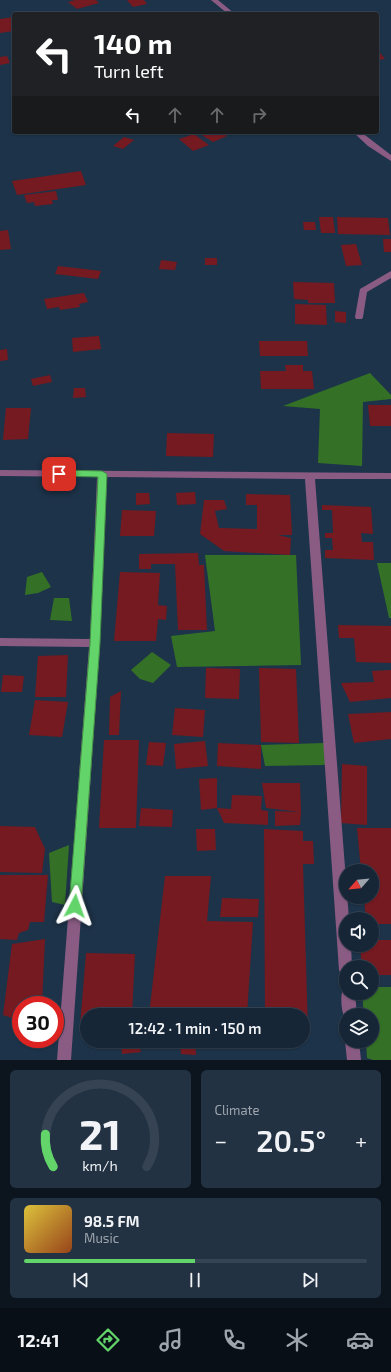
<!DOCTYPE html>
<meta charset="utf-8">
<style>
body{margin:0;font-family:"Exo 2",sans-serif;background:#233242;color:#f1f3f6;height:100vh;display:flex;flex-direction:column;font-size:15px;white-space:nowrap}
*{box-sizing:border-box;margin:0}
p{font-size:13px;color:#9ea5ad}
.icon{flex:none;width:22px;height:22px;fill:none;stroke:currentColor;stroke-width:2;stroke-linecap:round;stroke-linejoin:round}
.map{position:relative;height:1060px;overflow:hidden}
.sheet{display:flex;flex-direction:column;gap:10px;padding:10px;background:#0c151e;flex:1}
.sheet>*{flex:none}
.banner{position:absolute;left:12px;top:12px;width:367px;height:122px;border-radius:4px;box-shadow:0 1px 3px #0004,0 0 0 1px #354352;background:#202124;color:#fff;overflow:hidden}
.needle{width:26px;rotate:243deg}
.controls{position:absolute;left:339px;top:864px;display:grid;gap:8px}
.controls a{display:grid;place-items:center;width:40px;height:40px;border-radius:50%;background:#162637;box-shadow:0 1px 3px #0004,0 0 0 1px #354352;font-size:20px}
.speed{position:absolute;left:12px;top:996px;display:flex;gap:8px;font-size:20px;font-weight:700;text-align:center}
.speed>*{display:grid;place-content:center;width:52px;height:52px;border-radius:50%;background:#162637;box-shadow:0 1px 3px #0004,0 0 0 1px #354352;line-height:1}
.speed .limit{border:6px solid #d22;background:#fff;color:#111}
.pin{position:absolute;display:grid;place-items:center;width:34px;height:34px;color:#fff;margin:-17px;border-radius:8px;box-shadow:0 2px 6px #0006}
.me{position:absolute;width:44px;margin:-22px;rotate:4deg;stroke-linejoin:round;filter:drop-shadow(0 0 3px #0008)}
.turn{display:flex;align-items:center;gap:14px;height:84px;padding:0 16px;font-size:18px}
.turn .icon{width:52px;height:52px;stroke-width:2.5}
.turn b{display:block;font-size:28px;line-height:34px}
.lanes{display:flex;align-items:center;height:38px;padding:0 16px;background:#0003;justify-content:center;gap:20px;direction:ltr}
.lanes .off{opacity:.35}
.big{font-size:30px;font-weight:600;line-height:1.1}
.sheet .tile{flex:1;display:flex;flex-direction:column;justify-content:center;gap:6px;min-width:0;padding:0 14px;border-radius:6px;background:#233242}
.sheet .dial{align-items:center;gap:0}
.dial svg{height:104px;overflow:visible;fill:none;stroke:#354352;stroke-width:7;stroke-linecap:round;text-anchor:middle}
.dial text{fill:#f1f3f6;stroke:none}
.song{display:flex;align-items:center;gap:12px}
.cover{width:48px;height:48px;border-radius:6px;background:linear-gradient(135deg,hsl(50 70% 55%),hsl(20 70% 35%))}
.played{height:4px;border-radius:2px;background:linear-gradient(90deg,#62d469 50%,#354352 50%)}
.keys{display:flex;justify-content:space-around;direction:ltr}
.heat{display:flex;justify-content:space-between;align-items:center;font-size:22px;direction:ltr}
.sheet .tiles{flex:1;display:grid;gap:10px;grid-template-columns:1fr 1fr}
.tile:last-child{grid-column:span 2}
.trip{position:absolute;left:80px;top:1008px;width:230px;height:40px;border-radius:20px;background:#162637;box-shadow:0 1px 3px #0004,0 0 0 1px #354352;font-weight:600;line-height:40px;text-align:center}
.menu{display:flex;height:64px;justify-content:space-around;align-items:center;background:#090f16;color:#9ea5ad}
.menu .icon{width:28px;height:28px}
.menu .selected{color:#62d469}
.menu b{font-size:18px;color:#f1f3f6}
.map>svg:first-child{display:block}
.forest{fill:#347127}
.building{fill:#751a20}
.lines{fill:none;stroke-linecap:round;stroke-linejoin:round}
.minor{fill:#8a5c84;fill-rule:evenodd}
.route{fill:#62d469;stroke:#408a44}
</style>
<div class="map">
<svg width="391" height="1060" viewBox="0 0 391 1060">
<rect width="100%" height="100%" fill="#1d3349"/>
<!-- forest -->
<path class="forest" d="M 370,373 L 391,395 L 391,399 L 363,402 L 362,466 L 318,463 L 320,409 L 283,406 Z
M 205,555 L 296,555 L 301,665 L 177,667 L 171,636 L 215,631 Z
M 377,563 L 391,563 L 391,618 L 389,618 Z
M 42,572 L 51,587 L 38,593 L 25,595 L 27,577 Z
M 54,598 L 69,598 L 72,621 L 50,620 Z
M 152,652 L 171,665 L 153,683 L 140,679 L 131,670 Z
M 324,743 L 327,764 L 323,765 L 265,766 L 261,745 Z
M 69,845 L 65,905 L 52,902 L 49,853 Z
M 372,987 L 391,987 L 391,1060 L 373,1060 L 367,1058 L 366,1041 L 372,1041 L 372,1015 L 364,1015 L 362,993 L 372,993 Z"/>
<!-- building -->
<path class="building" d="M 75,0 L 96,0 L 99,3 L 77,9 L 68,2 Z
M 127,0 L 144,0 L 147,4 L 133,7 Z
M 14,17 L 14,31 L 0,33 L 0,19 Z
M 377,49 L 385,59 L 377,60 Z
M 7,56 L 10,63 L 0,65 L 0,57 Z
M 204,132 L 221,132 L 227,136 L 213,142 L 200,134 Z
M 194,134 L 209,145 L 193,151 L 179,139 Z
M 124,137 L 134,140 L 123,149 L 113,146 Z
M 81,171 L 86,185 L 17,195 L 12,181 Z
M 56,191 L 58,200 L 52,200 L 53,204 L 35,206 L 34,202 L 27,203 L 24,195 Z
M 319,217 L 333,217 L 335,233 L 321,233 Z
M 337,217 L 388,218 L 390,235 L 338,234 Z
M 303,222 L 315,222 L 316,230 L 304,230 Z
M 8,230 L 11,249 L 0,250 L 0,231 Z
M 383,239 L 391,239 L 391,252 L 384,252 Z
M 356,244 L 362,265 L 346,266 L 341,245 Z
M 205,258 L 217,258 L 217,265 L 205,265 Z
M 161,260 L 177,262 L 175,270 L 159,269 Z
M 58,266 L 101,271 L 98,279 L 55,274 Z
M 293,282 L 334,283 L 335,303 L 308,303 L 308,300 L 294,299 Z
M 84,293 L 88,302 L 79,304 L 80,307 L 60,310 L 59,307 L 47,309 L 44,299 Z
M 295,304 L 326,305 L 327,325 L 295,324 Z
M 335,311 L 346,312 L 346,323 L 335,322 Z
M 99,336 L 101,349 L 73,352 L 72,338 Z
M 259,341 L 307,341 L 308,356 L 260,356 Z
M 7,349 L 8,360 L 0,361 L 0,350 Z
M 285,365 L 303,365 L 303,371 L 312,371 L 314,389 L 261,389 L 260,371 L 286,371 Z
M 50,375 L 52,382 L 33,386 L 31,379 Z
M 74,388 L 85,388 L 86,397 L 73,398 Z
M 368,405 L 391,405 L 391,426 L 370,426 Z
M 6,408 L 31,408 L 28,439 L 3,440 Z
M 167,433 L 214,434 L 213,457 L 166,456 Z
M 195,492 L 196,504 L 177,505 L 176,493 Z
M 136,493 L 149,493 L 150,504 L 136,505 Z
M 246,494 L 290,495 L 292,535 L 278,535 L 291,538 L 290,555 L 224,551 L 200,534 L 204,500 L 224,500 L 227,509 L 215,511 L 219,528 L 257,529 L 257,505 L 246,505 Z
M 322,505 L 371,507 L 373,534 L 361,533 L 362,542 L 373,542 L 374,560 L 325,558 L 325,550 L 333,550 L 332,538 L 325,538 L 325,533 L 333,533 L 332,510 L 322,510 Z
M 122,510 L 156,511 L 154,536 L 120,536 Z
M 198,553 L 199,565 L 204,565 L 207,630 L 178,630 L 175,564 L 151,564 L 151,569 L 139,569 L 139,554 Z
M 120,572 L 160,573 L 158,605 L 167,606 L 166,620 L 158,619 L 156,641 L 114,641 Z
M 338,625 L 391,626 L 391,663 L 356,662 L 354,638 L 339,638 Z
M 68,655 L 66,697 L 35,697 L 38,656 Z
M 206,668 L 240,669 L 239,699 L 205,698 Z
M 259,668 L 296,669 L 299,743 L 261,742 Z
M 391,670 L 391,698 L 350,702 L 341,683 L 374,682 L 372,671 Z
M 3,675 L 24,676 L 22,692 L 1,692 Z
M 121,691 L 119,735 L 109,735 L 110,697 Z
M 35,700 L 68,702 L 62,737 L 29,735 Z
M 175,708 L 205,710 L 203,737 L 172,735 Z
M 391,712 L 391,739 L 354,743 L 348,714 Z
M 104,740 L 139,740 L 136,828 L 99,828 Z
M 205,741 L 208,766 L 176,769 L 174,744 Z
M 149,742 L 166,743 L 163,766 L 146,765 Z
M 218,743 L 261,745 L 261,769 L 217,766 Z
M 342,764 L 367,766 L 367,825 L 341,823 Z
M 217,778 L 217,808 L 201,810 L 199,779 Z
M 262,783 L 300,783 L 301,812 L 266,808 Z
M 232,795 L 262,796 L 261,810 L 268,811 L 268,825 L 224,823 L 217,808 L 231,809 Z
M 141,808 L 173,810 L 172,827 L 139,826 Z
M 275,811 L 301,812 L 300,825 L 275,826 Z
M 0,826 L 35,827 L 45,849 L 42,873 L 0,872 Z
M 357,828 L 391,828 L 391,924 L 372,924 L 372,919 L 366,919 L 364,897 L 372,897 L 372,871 L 361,871 Z
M 196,829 L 215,829 L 216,850 L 197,851 Z
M 264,829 L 303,831 L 303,841 L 313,841 L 314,864 L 303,864 L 308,1030 L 303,1030 L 303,1015 L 265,1015 Z
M 0,875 L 48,875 L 44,922 L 30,922 L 28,930 L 19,933 L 17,940 L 0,939 Z
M 165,876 L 211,876 L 207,921 L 253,922 L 247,1015 L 149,1015 Z
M 222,898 L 259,899 L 258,917 L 220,917 Z
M 45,939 L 42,1005 L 21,1005 L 21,1021 L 3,1015 L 12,944 Z
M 372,940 L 391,940 L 391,975 L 372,975 L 372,967 L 362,967 L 360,945 L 372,945 Z
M 86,953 L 135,954 L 132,1015 L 87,1015 L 87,1026 L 80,1026 Z
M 121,1041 L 138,1041 L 141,1052 L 122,1054 Z
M 143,1041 L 175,1041 L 175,1046 L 142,1044 Z
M 180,1041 L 195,1041 L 196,1055 L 181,1054 Z"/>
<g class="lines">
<!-- minor -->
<path class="minor" d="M 211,0 L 218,0 L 235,14 L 228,14 Z
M 353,132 L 361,132 L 391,155 L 391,161 L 368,146 Z
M 391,271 L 391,278 L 367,292 L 363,317 L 362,319 L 356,319 L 355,317 L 360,289 Z
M 0,470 L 391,473 L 391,479 L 315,479 L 349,919 L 346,919 L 346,945 L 351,945 L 352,967 L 346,967 L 346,976 L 341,974 L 339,970 L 305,479 L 107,477 L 100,643 L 71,1060 L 57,1060 L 89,647 L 0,646 L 0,638 L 90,639 L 97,477 L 0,476 Z
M 346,987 L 346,993 L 355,993 L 357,1015 L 346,1015 L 346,1020 C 341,1013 340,997 343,988 Z
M 346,1039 L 346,1041 L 359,1041 L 361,1060 L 347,1060 L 345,1041 Z"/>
</g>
<!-- route -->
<path class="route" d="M 59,470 L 102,471 L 107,474 L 100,643 L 81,906 L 79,909 L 75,911 L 71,909 L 69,906 L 90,643 L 98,477 L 56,476 L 54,474 Z"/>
</svg>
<div class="controls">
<a><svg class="needle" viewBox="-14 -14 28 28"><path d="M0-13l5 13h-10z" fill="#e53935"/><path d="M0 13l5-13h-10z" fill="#9ea5ad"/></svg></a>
<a><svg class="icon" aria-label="sound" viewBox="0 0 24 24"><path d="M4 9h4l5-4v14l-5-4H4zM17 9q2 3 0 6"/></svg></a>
<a><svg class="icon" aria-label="search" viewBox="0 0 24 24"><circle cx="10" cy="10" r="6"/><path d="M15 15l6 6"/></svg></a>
<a><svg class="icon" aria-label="layers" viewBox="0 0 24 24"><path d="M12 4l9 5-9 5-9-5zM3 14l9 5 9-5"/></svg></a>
</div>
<div class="speed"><div class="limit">30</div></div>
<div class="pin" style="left:59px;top:474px;background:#d93025"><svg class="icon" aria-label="arrive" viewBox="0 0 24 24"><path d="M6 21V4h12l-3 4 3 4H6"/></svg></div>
<svg class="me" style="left:75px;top:906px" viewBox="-20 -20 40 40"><path d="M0-17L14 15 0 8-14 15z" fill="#62d469" stroke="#fff" stroke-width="4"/></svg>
<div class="trip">12:42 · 1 min · 150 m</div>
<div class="banner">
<div class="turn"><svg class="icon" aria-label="left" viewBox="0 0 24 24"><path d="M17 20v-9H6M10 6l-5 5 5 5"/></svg><div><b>140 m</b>Turn left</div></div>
<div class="lanes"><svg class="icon" aria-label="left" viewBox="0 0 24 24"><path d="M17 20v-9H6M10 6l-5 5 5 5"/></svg><svg class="icon off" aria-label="ahead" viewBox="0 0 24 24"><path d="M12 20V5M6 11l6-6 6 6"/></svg><svg class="icon off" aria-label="ahead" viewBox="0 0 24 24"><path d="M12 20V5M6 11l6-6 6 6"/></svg><svg class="icon off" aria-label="right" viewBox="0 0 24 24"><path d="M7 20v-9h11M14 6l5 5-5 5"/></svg></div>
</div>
</div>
<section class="sheet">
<div class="tiles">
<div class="tile dial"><svg viewBox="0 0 100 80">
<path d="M14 69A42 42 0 1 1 86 69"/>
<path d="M14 69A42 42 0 0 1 8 44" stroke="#62d469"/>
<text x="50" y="56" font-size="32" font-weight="700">21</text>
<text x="50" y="72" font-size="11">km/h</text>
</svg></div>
<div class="tile"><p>Climate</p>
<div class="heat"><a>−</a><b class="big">20.5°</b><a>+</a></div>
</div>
<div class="tile">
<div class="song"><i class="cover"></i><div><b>98.5 FM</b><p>Music</p></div></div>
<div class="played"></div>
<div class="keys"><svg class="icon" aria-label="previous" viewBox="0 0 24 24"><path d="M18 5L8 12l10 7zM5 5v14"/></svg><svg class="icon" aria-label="pause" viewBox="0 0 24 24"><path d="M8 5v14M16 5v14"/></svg><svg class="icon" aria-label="next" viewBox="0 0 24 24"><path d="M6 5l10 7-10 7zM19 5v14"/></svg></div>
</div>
</div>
</section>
<nav class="menu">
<b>12:41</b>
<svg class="icon selected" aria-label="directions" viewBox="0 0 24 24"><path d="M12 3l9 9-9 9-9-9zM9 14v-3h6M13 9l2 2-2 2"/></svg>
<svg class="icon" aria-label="music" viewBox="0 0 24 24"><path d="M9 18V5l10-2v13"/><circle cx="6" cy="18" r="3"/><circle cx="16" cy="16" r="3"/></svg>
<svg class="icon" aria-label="phone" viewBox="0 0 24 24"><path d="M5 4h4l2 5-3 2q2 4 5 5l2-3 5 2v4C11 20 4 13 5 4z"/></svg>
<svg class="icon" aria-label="climate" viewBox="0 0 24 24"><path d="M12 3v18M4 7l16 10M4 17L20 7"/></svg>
<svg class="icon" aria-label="car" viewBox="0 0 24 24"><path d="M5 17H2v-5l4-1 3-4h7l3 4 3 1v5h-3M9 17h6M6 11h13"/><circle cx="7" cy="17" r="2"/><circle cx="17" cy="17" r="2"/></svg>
</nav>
